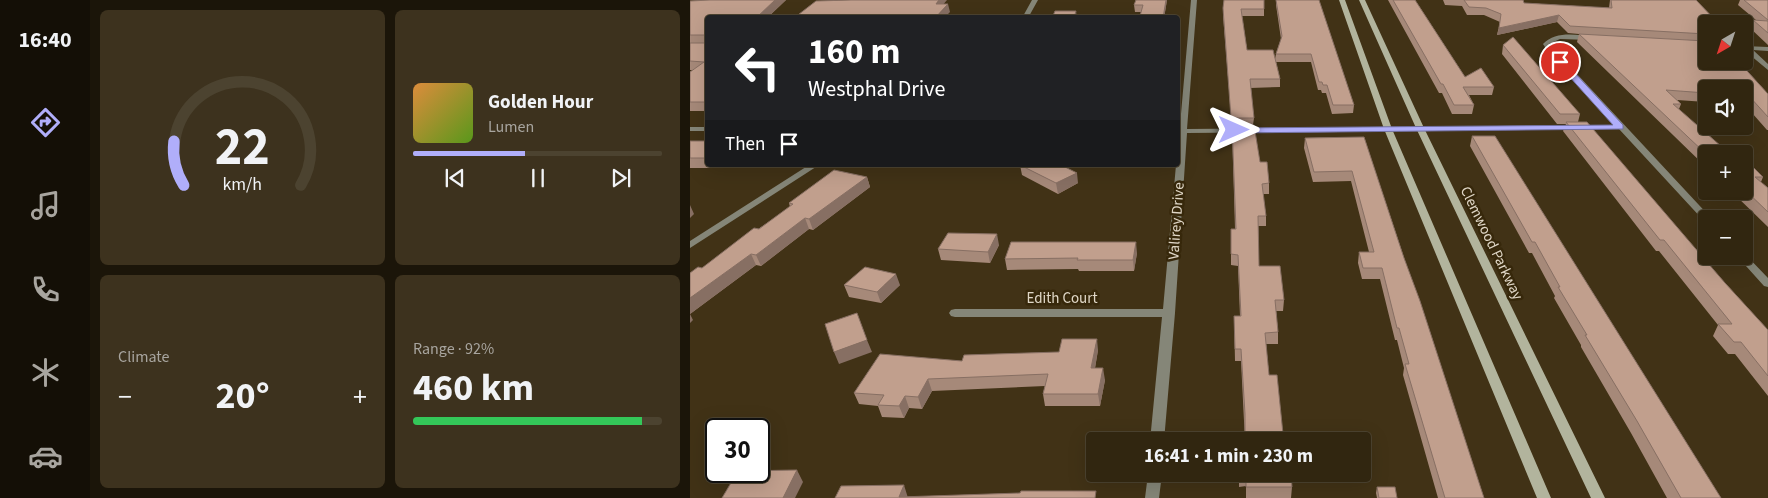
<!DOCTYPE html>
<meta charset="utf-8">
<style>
body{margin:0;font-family:"Source Sans 3",sans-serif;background:#3d321e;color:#f1f3f6;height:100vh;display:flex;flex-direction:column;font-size:19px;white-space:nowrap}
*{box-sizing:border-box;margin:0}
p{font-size:16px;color:#a8a59f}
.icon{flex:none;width:28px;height:28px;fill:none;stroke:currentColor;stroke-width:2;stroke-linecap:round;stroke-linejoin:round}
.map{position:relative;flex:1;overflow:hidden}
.panel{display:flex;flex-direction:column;gap:10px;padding:10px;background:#1b1509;width:600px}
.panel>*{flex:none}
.guide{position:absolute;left:15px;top:15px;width:475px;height:152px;border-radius:5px;box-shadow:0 5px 20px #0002,0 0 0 1px #4c4330;background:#202124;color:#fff;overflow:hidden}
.needle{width:32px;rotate:219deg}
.controls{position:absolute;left:1008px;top:15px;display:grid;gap:10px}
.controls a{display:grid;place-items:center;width:55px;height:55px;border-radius:5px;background:#312610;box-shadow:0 5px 20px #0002,0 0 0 1px #4c4330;font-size:25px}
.speed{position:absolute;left:15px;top:418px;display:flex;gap:10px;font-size:25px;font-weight:700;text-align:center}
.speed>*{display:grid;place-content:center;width:65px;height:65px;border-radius:50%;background:#312610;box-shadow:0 5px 20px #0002,0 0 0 1px #4c4330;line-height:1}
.speed .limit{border:2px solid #111;border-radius:8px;background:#fff;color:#111}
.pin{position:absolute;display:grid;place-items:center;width:42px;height:42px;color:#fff;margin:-21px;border:2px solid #fff;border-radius:50%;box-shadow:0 1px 5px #0007}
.me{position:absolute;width:55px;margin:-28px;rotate:90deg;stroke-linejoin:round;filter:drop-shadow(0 0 4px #0008)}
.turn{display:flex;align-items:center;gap:18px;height:105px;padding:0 20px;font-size:22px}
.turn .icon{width:65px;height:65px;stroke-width:2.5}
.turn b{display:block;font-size:35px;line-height:42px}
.then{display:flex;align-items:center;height:48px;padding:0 20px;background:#0003;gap:10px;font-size:19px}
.big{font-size:38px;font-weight:700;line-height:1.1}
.panel .card{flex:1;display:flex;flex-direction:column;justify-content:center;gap:8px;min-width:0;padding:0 18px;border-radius:8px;background:#3d321e}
.panel .dial{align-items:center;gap:0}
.dial svg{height:130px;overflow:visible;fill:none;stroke:#4c4330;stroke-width:7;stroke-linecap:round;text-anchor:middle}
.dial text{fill:#f1f3f6;stroke:none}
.song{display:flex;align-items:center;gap:15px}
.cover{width:60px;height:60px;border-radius:8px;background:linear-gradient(135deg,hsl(30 70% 55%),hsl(90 70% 35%))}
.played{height:5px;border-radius:2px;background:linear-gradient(90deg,#b0aefa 45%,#4c4330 45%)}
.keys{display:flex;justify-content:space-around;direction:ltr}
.heat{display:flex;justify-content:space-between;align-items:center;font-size:28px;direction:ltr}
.charge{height:8px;border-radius:4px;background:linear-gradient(90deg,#34c759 92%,#4c4330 0)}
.panel .tiles{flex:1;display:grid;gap:10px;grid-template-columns:repeat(2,1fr)}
.trip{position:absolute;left:396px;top:432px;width:285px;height:50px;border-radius:5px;background:#312610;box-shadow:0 5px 20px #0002,0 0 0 1px #4c4330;font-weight:700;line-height:50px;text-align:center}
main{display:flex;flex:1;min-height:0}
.menu{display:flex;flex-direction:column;width:90px;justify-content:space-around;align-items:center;background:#140f06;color:#a8a59f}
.menu .icon{width:35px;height:35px}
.menu .current{color:#b0aefa}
.menu b{font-size:22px;color:#f1f3f6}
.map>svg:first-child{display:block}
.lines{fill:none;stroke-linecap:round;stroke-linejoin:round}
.street{fill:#858678;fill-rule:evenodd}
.secondary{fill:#b2b49d;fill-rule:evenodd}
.wall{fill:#a68979}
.shaded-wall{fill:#876f63}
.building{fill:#c19f8d;stroke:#876f63}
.route{fill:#b0aefa;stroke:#7271a2}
.labels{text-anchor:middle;stroke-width:5;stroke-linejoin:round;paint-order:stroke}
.street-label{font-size:15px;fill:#e0d7c7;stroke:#37280b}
</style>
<main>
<nav class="menu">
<b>16:40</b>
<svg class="icon current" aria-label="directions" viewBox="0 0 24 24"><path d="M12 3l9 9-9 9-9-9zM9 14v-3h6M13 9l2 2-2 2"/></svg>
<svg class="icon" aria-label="music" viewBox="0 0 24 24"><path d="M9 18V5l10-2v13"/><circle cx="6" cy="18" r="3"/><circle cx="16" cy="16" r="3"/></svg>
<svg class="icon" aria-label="phone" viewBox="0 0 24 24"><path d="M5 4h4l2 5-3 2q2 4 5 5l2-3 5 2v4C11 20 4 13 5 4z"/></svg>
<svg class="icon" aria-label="climate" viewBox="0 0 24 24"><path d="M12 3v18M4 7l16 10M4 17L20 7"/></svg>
<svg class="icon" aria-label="car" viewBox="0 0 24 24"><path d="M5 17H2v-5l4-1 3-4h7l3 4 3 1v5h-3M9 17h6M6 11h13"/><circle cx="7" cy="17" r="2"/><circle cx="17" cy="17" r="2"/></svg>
</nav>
<section class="panel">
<div class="tiles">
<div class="card dial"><svg viewBox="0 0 100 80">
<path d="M14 69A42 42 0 1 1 86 69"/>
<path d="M14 69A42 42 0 0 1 8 42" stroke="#b0aefa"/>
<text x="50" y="56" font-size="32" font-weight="700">22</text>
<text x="50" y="72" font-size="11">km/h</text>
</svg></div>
<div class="card">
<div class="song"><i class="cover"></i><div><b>Golden Hour</b><p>Lumen</p></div></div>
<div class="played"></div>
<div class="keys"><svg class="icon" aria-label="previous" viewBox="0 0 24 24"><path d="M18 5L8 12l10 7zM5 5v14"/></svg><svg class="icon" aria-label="pause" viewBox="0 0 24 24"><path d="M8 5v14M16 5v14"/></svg><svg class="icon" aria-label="next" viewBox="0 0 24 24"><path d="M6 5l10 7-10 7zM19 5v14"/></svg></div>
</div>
<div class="card"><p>Climate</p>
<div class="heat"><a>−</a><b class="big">20°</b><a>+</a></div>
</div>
<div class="card"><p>Range · 92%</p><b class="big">460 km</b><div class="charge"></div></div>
</div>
</section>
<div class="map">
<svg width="1078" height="498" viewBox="0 0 1078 498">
<rect width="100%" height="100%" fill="#413216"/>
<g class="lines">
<!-- street -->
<path class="street" d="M 342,0 L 348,0 L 338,18 L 332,18 Z
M 501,0 L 507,0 L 497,129 L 925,125 L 857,50 L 853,44 C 865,31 886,34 902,37 L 902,39 L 900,40 L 870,39 L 859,44 L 1022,219 L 1016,219 L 1016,222 L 1014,221 L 929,129 L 497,133 L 485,313 L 474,441 L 460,441 L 472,317 L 265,317 L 261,316 L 259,313 L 261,310 L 265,309 L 473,309 L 486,165 L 488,165 L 488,148 Z
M 1054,46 L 1078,47 L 1078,51 L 1063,50 L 1078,64 L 1078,70 L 1054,50 Z
M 0,127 L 18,127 L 18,131 L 0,131 Z
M 119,165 L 129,165 L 0,248 L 0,241 Z
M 1054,253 L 1078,278 L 1078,287 L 1074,286 L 1047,256 L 1054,256 Z
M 458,474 L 472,474 L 469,498 L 455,498 Z"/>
<!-- secondary -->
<path class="secondary" d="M 649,0 L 655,0 L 702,129 L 861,498 L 847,498 L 694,129 Z
M 669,0 L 675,0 L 734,128 L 915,498 L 901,498 L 726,128 Z"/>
</g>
<!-- wall -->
<path class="wall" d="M 20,0 L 96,0 L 77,18 L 18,18 L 18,111 L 0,111 L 0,72 L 3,70 L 0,70 L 0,1 Z
M 446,0 L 477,0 L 474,18 L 450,18 L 451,12 L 445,12 L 444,5 Z
M 534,0 L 574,9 L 574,16 L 552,16 L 557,50 L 585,59 L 586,54 L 591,39 L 586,5 L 586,0 L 664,105 L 663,113 L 642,114 L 636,93 L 632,93 L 631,90 L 628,90 L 621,62 L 586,62 L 590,79 L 590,87 L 560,88 L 564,118 L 563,125 L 570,162 L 579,183 L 579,194 L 573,194 L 576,216 L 576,226 L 568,226 L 569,266 L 594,300 L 593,311 L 586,311 L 588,332 L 588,344 L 576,344 L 579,375 L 593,434 L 598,441 L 555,441 L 551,361 L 545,361 L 544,316 L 550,316 L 548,266 L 541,265 L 541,229 L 545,229 L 542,127 L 533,15 Z
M 698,0 L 725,0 L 775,77 L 804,87 L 802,95 L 779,95 L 784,105 L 782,114 L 762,114 L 752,93 L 749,93 Z
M 753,0 L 833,0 L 834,3 L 919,8 L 920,0 L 1006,0 L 1016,24 L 1016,61 L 1049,61 L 1049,62 L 1078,94 L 1078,130 L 1077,130 L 1055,105 L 1054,105 L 1054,89 L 1016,89 L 1016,102 L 987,100 L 991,104 L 989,109 L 1016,154 L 1016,167 L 887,42 L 889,34 L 878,33 L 867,22 L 807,35 L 810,22 L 794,15 L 777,15 L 772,6 L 755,5 Z
M 1050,0 L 1078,0 L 1078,45 L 1060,28 L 1063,20 L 1066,20 L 1048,5 Z
M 813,45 L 890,114 L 888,122 L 1078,330 L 1078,396 L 1045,354 L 1038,354 L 1023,336 L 1028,325 L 969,251 L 966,251 L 873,131 L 876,124 L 867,124 L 812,54 Z
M 782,136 L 1031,498 L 977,498 L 941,433 L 891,347 L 891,345 L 864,298 L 865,296 L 842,253 L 839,253 L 780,146 Z
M 674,137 L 714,258 L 794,498 L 748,498 L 713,375 L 714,368 L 707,340 L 705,340 L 690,279 L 672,279 L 668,263 L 669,252 L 679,252 L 661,181 L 623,182 L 614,148 L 615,138 Z
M 0,141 L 18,141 L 18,165 L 25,165 L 22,168 L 0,168 Z
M 1054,158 L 1073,177 L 1071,182 L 1078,188 L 1078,227 L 1041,191 L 1054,191 Z
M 330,165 L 388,183 L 368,194 L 332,175 Z
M 177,177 L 180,187 L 123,230 L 119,229 L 71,266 L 66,265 L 0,314 L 12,268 L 100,207 L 99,203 Z
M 309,245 L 300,263 L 251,260 L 248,249 Z
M 447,253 L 444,271 L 389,271 L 388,269 L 317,270 L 315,259 Z
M 154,285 L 210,285 L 191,303 L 159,297 Z
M 408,350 L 405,368 L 415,380 L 410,406 L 355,406 L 353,394 L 355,386 L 242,391 L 232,409 L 219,408 L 214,418 L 192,417 L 188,406 L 169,404 L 164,393 L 272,361 L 369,352 Z
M 549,474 L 601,474 L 602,487 L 601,498 L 556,498 L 556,486 L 549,487 Z
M 687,487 L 707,498 L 687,498 L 686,493 Z"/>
<!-- shaded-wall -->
<path class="shaded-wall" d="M 85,0 L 96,0 L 77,18 L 66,18 Z
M 249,0 L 257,0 L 247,12 L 246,4 Z
M 476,0 L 477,0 L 474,18 L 473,18 Z
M 258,4 L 260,12 L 254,18 L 245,18 Z
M 386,11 L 387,18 L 384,18 Z
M 869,15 L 867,22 L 807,35 L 809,28 Z
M 387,173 L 388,183 L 368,194 L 366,183 Z
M 177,177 L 180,187 L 123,230 L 119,219 Z
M 0,205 L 4,214 L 0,218 Z
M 115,218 L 119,229 L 71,266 L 66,255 Z
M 307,234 L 309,245 L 300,263 L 298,252 Z
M 446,242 L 447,253 L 444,271 L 443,260 Z
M 61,254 L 66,265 L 0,314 L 0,298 Z
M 206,274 L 210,285 L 191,303 L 187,292 Z
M 0,314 L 3,320 L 0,323 Z
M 407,339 L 408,350 L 403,380 L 401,368 Z
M 177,340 L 182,352 L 149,364 L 144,352 Z
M 413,368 L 415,380 L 410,406 L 408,394 Z
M 238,379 L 242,391 L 232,409 L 228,397 Z
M 215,396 L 219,408 L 214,418 L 209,406 Z
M 107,470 L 113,482 L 105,498 L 93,498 Z
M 214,485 L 218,498 L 209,497 Z"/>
<!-- building -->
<path class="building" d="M 20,0 L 85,0 L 66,18 L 18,18 L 18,102 L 0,102 L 0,72 L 14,62 L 0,61 L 0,43 L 15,43 L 17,37 L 15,35 L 0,35 L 0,1 Z
M 161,0 L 249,0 L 246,4 L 258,4 L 245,18 L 104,18 L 126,1 Z
M 446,0 L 476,0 L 473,18 L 455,18 L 456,16 L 450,16 L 453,5 L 444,5 Z
M 534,0 L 574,0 L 574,9 L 551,9 L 557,50 L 583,50 L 590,79 L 560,79 L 564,118 L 541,118 L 533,8 Z
M 586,0 L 629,0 L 664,105 L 643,105 L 637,85 L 633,85 L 632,82 L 629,82 L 621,54 L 586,54 L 592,36 Z
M 703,0 L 725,0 L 775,77 L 791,68 L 804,87 L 773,87 L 784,105 L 764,105 L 753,84 L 751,84 Z
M 774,0 L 833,0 L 834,3 L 922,8 L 921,0 L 1006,0 L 1029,24 L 1016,24 L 1016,34 L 880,26 L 869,15 L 809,28 L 811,14 L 796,8 L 779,7 Z
M 1054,0 L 1078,0 L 1078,20 Z
M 365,11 L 386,11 L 384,18 L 362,18 Z
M 1063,20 L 1078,21 L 1078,33 Z
M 889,34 L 1016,41 L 1016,61 L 1048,61 L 1078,94 L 1078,117 L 1059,96 L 1054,96 L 1054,89 L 1016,89 L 1016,93 L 976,90 L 991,104 L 983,104 L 1032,147 L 1042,147 L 1049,154 L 1016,154 Z
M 823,37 L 890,114 L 870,114 L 813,45 Z
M 876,122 L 897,122 L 1035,283 L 1078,330 L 1078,376 L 1051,342 L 1044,342 L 1028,324 L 1042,324 L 974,240 L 970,240 Z
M 542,125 L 564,125 L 570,162 L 577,162 L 579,183 L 572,184 L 576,216 L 568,216 L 569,266 L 590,266 L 594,300 L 585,300 L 588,332 L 575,333 L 579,375 L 587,375 L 593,434 L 597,434 L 598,441 L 555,441 L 555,414 L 551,349 L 545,349 L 544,316 L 551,316 L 548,255 L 541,254 L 541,229 L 546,229 Z
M 782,136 L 805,136 L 1031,498 L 991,498 L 947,421 L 895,335 L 897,335 L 868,287 L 870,287 L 845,242 L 842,242 Z
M 674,137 L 714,258 L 730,301 L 794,498 L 755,498 L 715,364 L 719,364 L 709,328 L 707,328 L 692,268 L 673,268 L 669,252 L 684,252 L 662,171 L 624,172 L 615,138 Z
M 0,141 L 18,141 L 18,158 L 0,158 Z
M 1054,158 L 1073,177 L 1065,177 L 1078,188 L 1078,212 L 1054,189 Z
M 330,165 L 371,165 L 387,173 L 366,183 Z
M 144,170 L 177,177 L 119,219 L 115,218 L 66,255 L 61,254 L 0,298 L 0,273 L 8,267 L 12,268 L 64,228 L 69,229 L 103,204 L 99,203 Z
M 258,233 L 307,234 L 298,252 L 248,249 Z
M 321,242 L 446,242 L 443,260 L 387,260 L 388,258 L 315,259 Z
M 175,267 L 206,274 L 187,292 L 154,285 Z
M 167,313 L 177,340 L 144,352 L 135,324 Z
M 372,339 L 407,339 L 401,368 L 413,368 L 408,394 L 353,394 L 358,374 L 238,379 L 228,397 L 215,396 L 209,406 L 188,405 L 194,395 L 164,393 L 190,354 L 272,361 L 274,355 L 369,352 Z
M 107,470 L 93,498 L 32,498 L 48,471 Z
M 549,474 L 601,474 L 602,487 L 556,487 L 556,474 L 549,475 Z
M 214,485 L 209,497 L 330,493 L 331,491 L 406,491 L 405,498 L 145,498 L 151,486 Z
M 687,487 L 705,487 L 707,498 L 689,498 Z"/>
<!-- route -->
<path class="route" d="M 868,60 L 873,60 L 933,125 L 933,129 L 544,133 L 539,130 L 544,128 L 923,125 L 868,64 Z"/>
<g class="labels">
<!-- street labels -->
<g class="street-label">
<text transform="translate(486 221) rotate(-86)" y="5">Valirey Drive</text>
<text transform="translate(802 243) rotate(64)" y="5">Clemwood Parkway</text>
<text x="372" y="303">Edith Court</text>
</g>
</g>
</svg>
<div class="controls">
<a><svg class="needle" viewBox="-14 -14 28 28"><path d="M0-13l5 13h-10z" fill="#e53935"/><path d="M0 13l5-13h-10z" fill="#a8a59f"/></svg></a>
<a><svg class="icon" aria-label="sound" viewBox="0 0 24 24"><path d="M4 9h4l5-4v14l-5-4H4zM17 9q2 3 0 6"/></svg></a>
<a>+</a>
<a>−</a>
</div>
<div class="speed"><div class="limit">30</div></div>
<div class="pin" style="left:870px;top:62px;background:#d93025"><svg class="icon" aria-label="arrive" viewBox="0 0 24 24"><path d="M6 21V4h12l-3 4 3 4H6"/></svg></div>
<svg class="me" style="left:544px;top:130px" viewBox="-20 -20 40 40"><path d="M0-17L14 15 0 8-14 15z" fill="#b0aefa" stroke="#fff" stroke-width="4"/></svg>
<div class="trip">16:41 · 1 min · 230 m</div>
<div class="guide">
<div class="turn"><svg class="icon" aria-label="left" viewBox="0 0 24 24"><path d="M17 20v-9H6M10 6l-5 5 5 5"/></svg><div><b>160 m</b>Westphal Drive</div></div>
<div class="then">Then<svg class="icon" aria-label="arrive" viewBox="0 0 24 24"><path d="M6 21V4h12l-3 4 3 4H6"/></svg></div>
</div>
</div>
</main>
